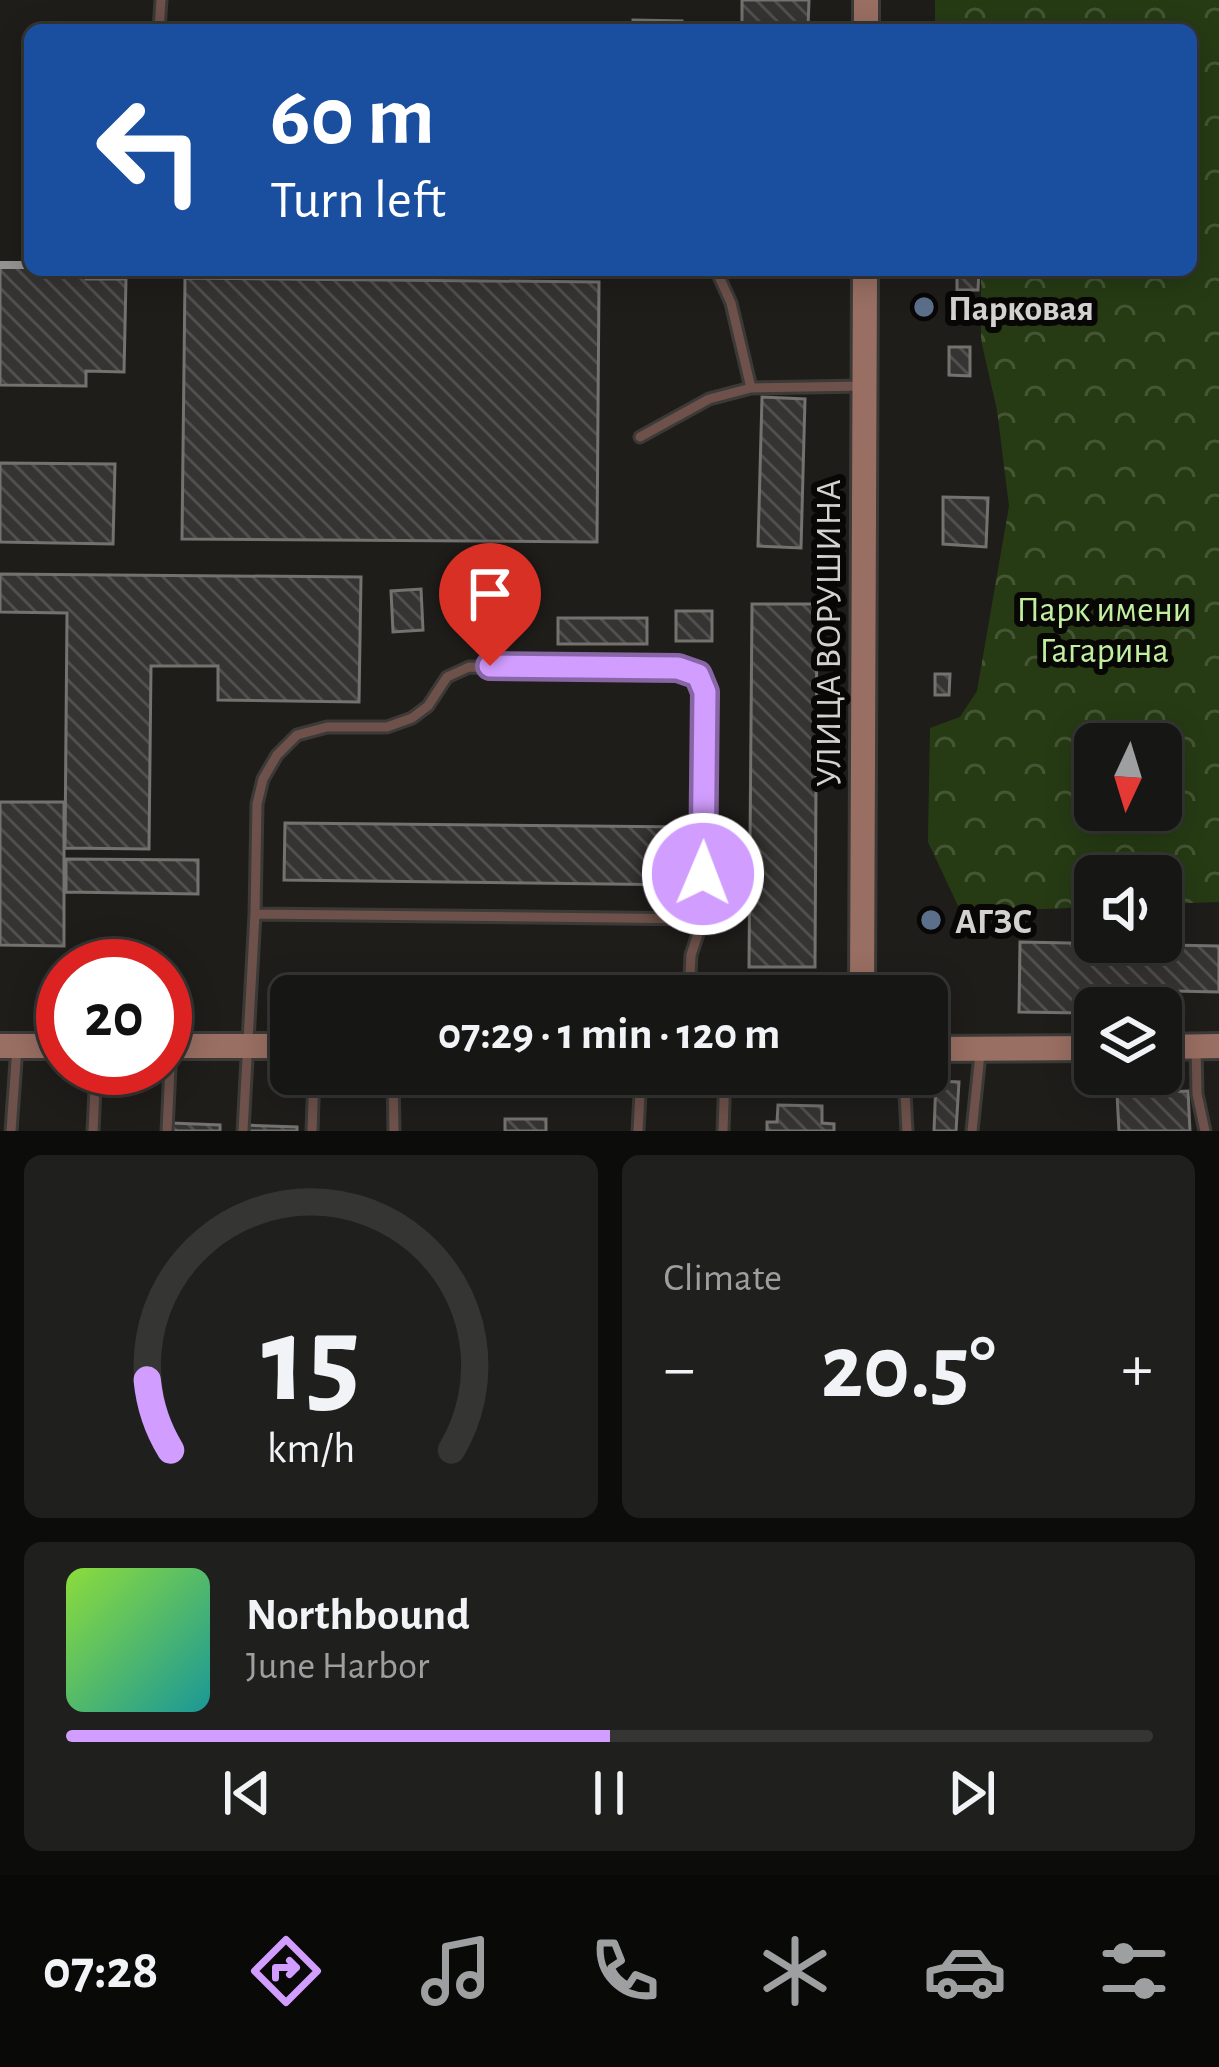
<!DOCTYPE html>
<meta charset="utf-8">
<style>
body{margin:0;font-family:"Alegreya Sans",sans-serif;background:#1f1f1d;color:#f1f3f6;height:100vh;display:flex;flex-direction:column;font-size:45px;white-space:nowrap}
*{box-sizing:border-box;margin:0}
p{font-size:39px;color:#9e9fa0}
.icon{flex:none;width:66px;height:66px;fill:none;stroke:currentColor;stroke-width:2;stroke-linecap:round;stroke-linejoin:round}
.map{position:relative;height:1131px;overflow:hidden}
.drawer{display:flex;flex-direction:column;gap:24px;padding:24px;background:#0c0c0b;flex:1}
.drawer>*{flex:none}
.banner{position:absolute;left:24px;top:24px;width:1173px;height:252px;border-radius:18px;box-shadow:0 6px 30px #0003,0 0 0 3px #353534;background:#1a4fa0;color:#fff;overflow:hidden}
.needle{width:78px;rotate:184deg}
.buttons{position:absolute;left:1074px;top:723px;display:grid;gap:24px}
.buttons a{display:grid;place-items:center;width:108px;height:108px;border-radius:18px;background:#161614;box-shadow:0 6px 30px #0003,0 0 0 3px #353534;font-size:60px}
.speed{position:absolute;left:36px;top:939px;display:flex;gap:24px;font-size:60px;font-weight:700;text-align:center}
.speed>*{display:grid;place-content:center;width:156px;height:156px;border-radius:50%;background:#161614;box-shadow:0 6px 30px #0003,0 0 0 3px #353534;line-height:1}
.speed .limit{border:18px solid #d22;background:#fff;color:#111}
.pin{position:absolute;display:grid;place-items:center;width:102px;height:102px;color:#fff;margin:-123px -51px;border-radius:50% 50% 50% 0;rotate:-45deg;box-shadow:0 0 12px #0007}
.pin .icon{rotate:45deg}
.me{position:absolute;width:132px;margin:-66px;rotate:1deg;stroke-linejoin:round;filter:drop-shadow(0 0 9px #0008)}
.turn{display:flex;align-items:center;gap:42px;height:252px;padding:0 48px;font-size:54px}
.turn .icon{width:156px;height:156px;stroke-width:2.5}
.turn b{display:block;font-size:84px;line-height:102px}
.big{font-size:90px;font-weight:600;line-height:1.1}
.drawer .tile{flex:1;display:flex;flex-direction:column;justify-content:center;gap:18px;min-width:0;padding:0 42px;border-radius:18px;background:#1f1f1d}
.drawer .dial{align-items:center;gap:0}
.dial svg{height:312px;overflow:visible;fill:none;stroke:#353534;stroke-width:7;stroke-linecap:round;text-anchor:middle}
.dial text{fill:#f1f3f6;stroke:none}
.song{display:flex;align-items:center;gap:36px}
.cover{width:144px;height:144px;border-radius:18px;background:linear-gradient(135deg,hsl(90 70% 55%),hsl(180 70% 35%))}
.played{height:12px;border-radius:6px;background:linear-gradient(90deg,#d19dfe 50%,#353534 50%)}
.keys{display:flex;justify-content:space-around;direction:ltr}
.heat{display:flex;justify-content:space-between;align-items:center;font-size:66px;direction:ltr}
.drawer .tiles{flex:1;display:grid;gap:24px;grid-template-columns:1fr 1fr}
.tile:last-child{grid-column:span 2}
.trip{position:absolute;left:270px;top:975px;width:678px;height:120px;border-radius:18px;background:#161614;box-shadow:0 6px 30px #0003,0 0 0 3px #353534;font-weight:600;line-height:120px;text-align:center}
.tabs{display:flex;height:192px;justify-content:space-around;align-items:center;background:#090908;color:#9e9fa0}
.tabs .icon{width:84px;height:84px}
.tabs .current{color:#d19dfe}
.tabs b{font-size:54px;color:#f1f3f6}
.map>svg:first-child{display:block}
.forest{fill:url(#forest-crowns);fill-rule:evenodd}
.building{fill:url(#building-back-hatch);stroke:#74726f;stroke-width:3}
.lines{fill:none;stroke-linecap:round;stroke-linejoin:round}
.lane-casing{stroke:#3b3a37;stroke-width:15}
.secondary-casing{stroke:#3b3a37;stroke-width:30}
.lane{stroke:#6d514a;stroke-width:9}
.secondary{stroke:#9a6f63;stroke-width:24}
.rail{stroke:#959492;stroke-width:8;stroke-dasharray:24 12;stroke-linecap:butt}
.route-casing{stroke:#8866a5;stroke-width:30}
.route{stroke:#d19dfe;stroke-width:21}
.service-dot{fill:#5c6f8a;stroke:#080706;stroke-width:4.5}
.labels{text-anchor:middle;stroke-width:12;stroke-linejoin:round;paint-order:stroke}
.poi-label{font-size:36px;font-weight:bold;fill:#d3d2d0;stroke:#080706;text-anchor:start}
.park-label{font-size:36px;fill:#c1ef9f;stroke:#080706}
.street-label{font-size:36px;fill:#d3d2d0;stroke:#080706}
</style>
<div class="map">
<svg width="1219" height="1131" viewBox="0 0 1219 1131">
<defs>
<pattern id="forest-crowns" width="20" height="18" patternUnits="userSpaceOnUse" patternTransform="scale(3)"><rect width="20" height="18" fill="#263b14"/><path d="M2 6a3 3 0 1 1 6 0M12 15a3 3 0 1 1 6 0" fill="none" stroke="#455635"/></pattern>
<pattern id="building-back-hatch" width="6" height="6" patternUnits="userSpaceOnUse" patternTransform="scale(3)"><rect width="6" height="6" fill="#363432"/><path d="M-1 5l2 2M0 0l6 6M5-1l2 2" fill="none" stroke="#52504f"/></pattern>
</defs>
<rect width="100%" height="100%" fill="#1e1d1a"/>
<!-- forest -->
<path class="forest" d="M 935,0 L 1219,0 L 1219,902 L 1161,904 L 1161,876 L 1095,876 L 1095,907 L 961,912 L 928,842 L 930,728 L 960,717 L 977,691 L 1009,506 L 997,410 L 981,340 L 981,270 L 1191,270 L 1191,30 L 935,30 ZM 1095,744 L 1161,744 L 1161,810 L 1095,810 Z"/>
<!-- building -->
<path class="building" d="M 742,0 L 809,0 L 808,27 L 742,26 Z
M 633,20 L 682,21 L 682,30 L 633,30 Z
M 0,265 L 30,266 L 30,270 L 86,270 L 86,279 L 126,279 L 124,372 L 86,371 L 86,386 L 0,385 Z
M 957,270 L 979,270 L 978,290 L 957,290 Z
M 185,278 L 599,282 L 597,542 L 182,539 Z
M 949,347 L 970,347 L 970,376 L 949,375 Z
M 762,397 L 805,399 L 801,548 L 758,546 Z
M 0,463 L 115,464 L 113,544 L 0,542 Z
M 943,497 L 988,498 L 986,547 L 943,544 Z
M 0,574 L 361,577 L 359,702 L 218,700 L 218,666 L 151,666 L 149,849 L 65,848 L 67,613 L 0,612 Z
M 421,589 L 423,630 L 393,632 L 391,591 Z
M 752,604 L 817,604 L 815,967 L 749,967 Z
M 676,611 L 712,611 L 712,641 L 676,641 Z
M 558,618 L 647,618 L 647,644 L 558,644 Z
M 935,674 L 950,674 L 949,695 L 935,695 Z
M 0,802 L 64,802 L 64,946 L 0,945 Z
M 285,823 L 688,827 L 687,885 L 284,880 Z
M 66,859 L 198,860 L 198,894 L 66,892 Z
M 1020,942 L 1219,946 L 1219,992 L 1083,989 L 1082,1013 L 1019,1012 Z
M 936,1081 L 959,1082 L 956,1131 L 934,1131 Z
M 1188,1091 L 1190,1131 L 1119,1131 L 1117,1094 Z
M 778,1105 L 822,1106 L 822,1123 L 834,1124 L 834,1131 L 767,1131 L 767,1122 L 777,1122 Z
M 505,1119 L 546,1119 L 546,1131 L 505,1131 Z
M 171,1123 L 220,1125 L 220,1131 L 170,1131 Z
M 244,1125 L 297,1127 L 297,1131 L 244,1131 Z"/>
<g class="lines">
<!-- lane casing -->
<g class="lane-casing">
<path id="lane" d="M 159,30 L 161,0
M 716,270 L 731,303 L 751,388
M 640,437 L 709,399 L 751,388 L 864,386
M 255,914 L 703,919
M 1196,1047 L 1197,1094 L 1205,1131
M 393,1074 L 394,1131
M 904,1074 L 907,1131
M 11,1131 L 17,1047
M 93,1131 L 96,1068
M 167,1131 L 171,1046
M 243,1131 L 255,914 L 257,804 L 263,779 L 277,755 L 297,735 L 327,727 L 387,727 L 412,718 L 428,706 L 447,677 L 469,667 L 678,669 L 698,675 L 703,683 L 703,919 L 691,955 L 689,996
M 312,1131 L 314,1074
M 638,1131 L 641,1074
M 723,1131 L 725,1074
M 972,1131 L 980,1054"/>
</g>
<!-- secondary casing -->
<g class="secondary-casing">
<path id="secondary" d="M 866,30 L 866,0
M 862,996 L 865,270
M 0,1046 L 63,1046
M 165,1046 L 291,1046
M 1161,1047 L 1219,1046
M 927,1049 L 1095,1048"/>
</g>
<!-- lane -->
<use href="#lane" class="lane"/>
<!-- secondary -->
<use href="#secondary" class="secondary"/>
<!-- rail -->
<path class="rail" d="M 0,265 L 30,265"/>
</g>
<g class="lines">
<!-- route casing -->
<g class="route-casing">
<path id="route" d="M 490,666 L 678,668 L 698,675 L 705,692 L 703,874"/>
</g>
<!-- route -->
<use href="#route" class="route"/>
</g>
<!-- markers -->
<g class="service-dot">
<circle cx="924" cy="307" r="12"/>
<circle cx="931" cy="920" r="12"/>
</g>
<g class="labels">
<!-- poi labels -->
<g class="poi-label">
<text x="948" y="320">Парковая</text>
<text x="955" y="933">АГЗС</text>
</g>
<!-- park labels -->
<g class="park-label">
<text x="1104" y="621">Парк имени<tspan x="1104" dy="41">Гагарина</tspan></text>
</g>
<!-- street labels -->
<g class="street-label">
<text transform="translate(827 633) rotate(-90)" y="13">УЛИЦА ВОРУШИНА</text>
</g>
</g>
</svg>
<div class="buttons">
<a><svg class="needle" viewBox="-14 -14 28 28"><path d="M0-13l5 13h-10z" fill="#e53935"/><path d="M0 13l5-13h-10z" fill="#9e9fa0"/></svg></a>
<a><svg class="icon" aria-label="sound" viewBox="0 0 24 24"><path d="M4 9h4l5-4v14l-5-4H4zM17 9q2 3 0 6"/></svg></a>
<a><svg class="icon" aria-label="layers" viewBox="0 0 24 24"><path d="M12 4l9 5-9 5-9-5zM3 14l9 5 9-5"/></svg></a>
</div>
<div class="speed"><div class="limit">20</div></div>
<div class="pin" style="left:490px;top:666px;background:#d93025"><svg class="icon" aria-label="arrive" viewBox="0 0 24 24"><path d="M6 21V4h12l-3 4 3 4H6"/></svg></div>
<svg class="me" style="left:703px;top:874px" viewBox="-20 -20 40 40"><circle r="17" fill="#d19dfe" stroke="#fff" stroke-width="3"/><path d="M0-11L8 9 0 5-8 9z" fill="#fff"/></svg>
<div class="trip">07:29 · 1 min · 120 m</div>
<div class="banner">
<div class="turn"><svg class="icon" aria-label="left" viewBox="0 0 24 24"><path d="M17 20v-9H6M10 6l-5 5 5 5"/></svg><div><b>60 m</b>Turn left</div></div>
</div>
</div>
<section class="drawer">
<div class="tiles">
<div class="tile dial"><svg viewBox="0 0 100 80">
<path d="M14 69A42 42 0 1 1 86 69"/>
<path d="M14 69A42 42 0 0 1 8 51" stroke="#d19dfe"/>
<text x="50" y="56" font-size="32" font-weight="700">15</text>
<text x="50" y="72" font-size="11">km/h</text>
</svg></div>
<div class="tile"><p>Climate</p>
<div class="heat"><a>−</a><b class="big">20.5°</b><a>+</a></div>
</div>
<div class="tile">
<div class="song"><i class="cover"></i><div><b>Northbound</b><p>June Harbor</p></div></div>
<div class="played"></div>
<div class="keys"><svg class="icon" aria-label="previous" viewBox="0 0 24 24"><path d="M18 5L8 12l10 7zM5 5v14"/></svg><svg class="icon" aria-label="pause" viewBox="0 0 24 24"><path d="M8 5v14M16 5v14"/></svg><svg class="icon" aria-label="next" viewBox="0 0 24 24"><path d="M6 5l10 7-10 7zM19 5v14"/></svg></div>
</div>
</div>
</section>
<nav class="tabs">
<b>07:28</b>
<svg class="icon current" aria-label="directions" viewBox="0 0 24 24"><path d="M12 3l9 9-9 9-9-9zM9 14v-3h6M13 9l2 2-2 2"/></svg>
<svg class="icon" aria-label="music" viewBox="0 0 24 24"><path d="M9 18V5l10-2v13"/><circle cx="6" cy="18" r="3"/><circle cx="16" cy="16" r="3"/></svg>
<svg class="icon" aria-label="phone" viewBox="0 0 24 24"><path d="M5 4h4l2 5-3 2q2 4 5 5l2-3 5 2v4C11 20 4 13 5 4z"/></svg>
<svg class="icon" aria-label="climate" viewBox="0 0 24 24"><path d="M12 3v18M4 7l16 10M4 17L20 7"/></svg>
<svg class="icon" aria-label="car" viewBox="0 0 24 24"><path d="M5 17H2v-5l4-1 3-4h7l3 4 3 1v5h-3M9 17h6M6 11h13"/><circle cx="7" cy="17" r="2"/><circle cx="17" cy="17" r="2"/></svg>
<svg class="icon" aria-label="filters" viewBox="0 0 24 24"><path d="M4 7h16M4 17h16"/><circle cx="9" cy="7" r="2"/><circle cx="15" cy="17" r="2"/></svg>
</nav>
